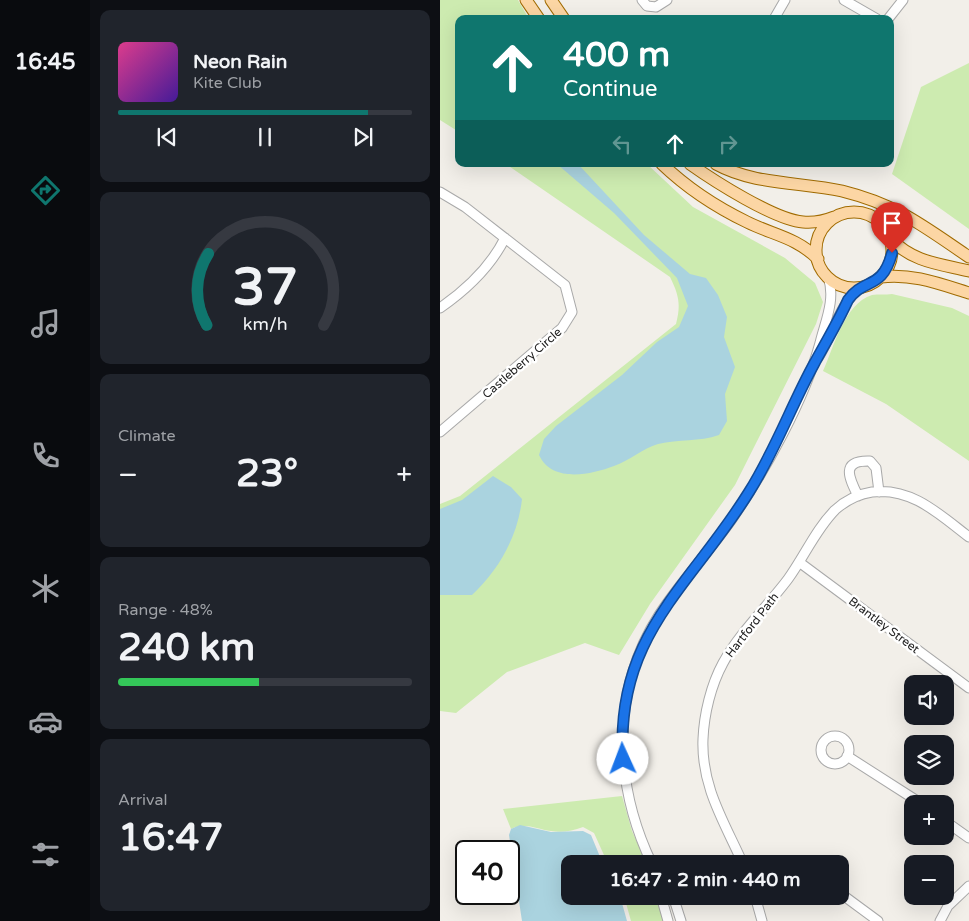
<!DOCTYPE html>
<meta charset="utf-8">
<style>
body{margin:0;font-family:"Varela Round",sans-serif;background:#20242c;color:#f1f3f6;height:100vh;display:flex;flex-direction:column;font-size:19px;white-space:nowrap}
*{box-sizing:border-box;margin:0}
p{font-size:16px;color:#9ea1a6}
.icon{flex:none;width:28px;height:28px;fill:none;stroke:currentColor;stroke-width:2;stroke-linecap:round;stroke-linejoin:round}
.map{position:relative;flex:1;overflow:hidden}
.side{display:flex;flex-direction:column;gap:10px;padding:10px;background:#0d0f14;width:350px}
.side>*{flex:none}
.guide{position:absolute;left:15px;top:15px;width:439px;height:152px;border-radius:10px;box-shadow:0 5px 20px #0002;background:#0f766e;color:#fff;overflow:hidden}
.fabs{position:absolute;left:464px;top:675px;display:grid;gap:10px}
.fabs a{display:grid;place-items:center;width:50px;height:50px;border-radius:10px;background:#171b24;box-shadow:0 5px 20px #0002;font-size:25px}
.speed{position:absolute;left:15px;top:840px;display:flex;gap:10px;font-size:25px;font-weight:700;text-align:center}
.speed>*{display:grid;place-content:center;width:65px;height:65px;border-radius:50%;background:#171b24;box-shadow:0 5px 20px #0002;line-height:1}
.speed .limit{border:2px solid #111;border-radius:8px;background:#fff;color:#111}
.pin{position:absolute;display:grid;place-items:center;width:42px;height:42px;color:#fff;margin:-51px -21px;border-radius:50% 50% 50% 0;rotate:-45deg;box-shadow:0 0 5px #0007}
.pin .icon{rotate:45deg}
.me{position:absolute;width:55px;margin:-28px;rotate:358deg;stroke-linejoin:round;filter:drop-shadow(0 0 4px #0008)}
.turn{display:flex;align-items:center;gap:18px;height:105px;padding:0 25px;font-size:22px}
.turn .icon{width:65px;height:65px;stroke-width:2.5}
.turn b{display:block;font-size:35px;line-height:42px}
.lanes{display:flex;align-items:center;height:48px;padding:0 25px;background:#0003;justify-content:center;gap:25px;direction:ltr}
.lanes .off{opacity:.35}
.big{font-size:38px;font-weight:800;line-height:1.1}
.side .card{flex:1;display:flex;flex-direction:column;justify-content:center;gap:8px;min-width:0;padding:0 18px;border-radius:10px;background:#20242c}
.side .dial{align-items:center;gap:0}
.dial svg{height:130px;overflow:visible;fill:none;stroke:#363941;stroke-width:7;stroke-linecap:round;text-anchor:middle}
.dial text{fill:#f1f3f6;stroke:none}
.song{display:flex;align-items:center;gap:15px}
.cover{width:60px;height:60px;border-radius:8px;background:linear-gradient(135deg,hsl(330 70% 55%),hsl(260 70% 35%))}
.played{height:5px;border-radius:2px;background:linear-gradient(90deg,#0f766e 85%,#363941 85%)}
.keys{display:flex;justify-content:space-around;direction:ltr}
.heat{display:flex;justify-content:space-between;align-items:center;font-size:28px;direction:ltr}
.charge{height:8px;border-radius:4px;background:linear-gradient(90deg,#34c759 48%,#363941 0)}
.trip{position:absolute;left:121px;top:855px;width:288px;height:50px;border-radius:10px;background:#171b24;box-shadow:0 5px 20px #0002;font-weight:800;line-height:50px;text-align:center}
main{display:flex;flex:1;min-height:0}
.tabs{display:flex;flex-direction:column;width:90px;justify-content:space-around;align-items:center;background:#090b0e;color:#9ea1a6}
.tabs .icon{width:35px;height:35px}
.tabs .on{color:#0f766e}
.tabs b{font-size:22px;color:#f1f3f6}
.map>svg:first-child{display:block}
.grass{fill:#cdebb0}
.water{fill:#aad3df}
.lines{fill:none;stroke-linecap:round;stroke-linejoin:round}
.minor-casing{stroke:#a9a9a9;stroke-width:11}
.major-casing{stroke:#a06b00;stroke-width:13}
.minor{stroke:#fff;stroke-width:9}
.major{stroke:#fcd6a4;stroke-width:11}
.route-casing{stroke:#114b97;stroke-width:12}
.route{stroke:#1a73e8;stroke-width:9}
.labels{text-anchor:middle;stroke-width:5;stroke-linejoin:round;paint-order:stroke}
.street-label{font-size:12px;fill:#222;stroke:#fff}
</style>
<main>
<nav class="tabs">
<b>16:45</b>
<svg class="icon on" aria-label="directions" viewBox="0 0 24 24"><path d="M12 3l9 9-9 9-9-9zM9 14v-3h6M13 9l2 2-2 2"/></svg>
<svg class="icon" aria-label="music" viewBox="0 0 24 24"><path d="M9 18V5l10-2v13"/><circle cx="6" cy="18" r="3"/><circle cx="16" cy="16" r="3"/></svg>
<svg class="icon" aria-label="phone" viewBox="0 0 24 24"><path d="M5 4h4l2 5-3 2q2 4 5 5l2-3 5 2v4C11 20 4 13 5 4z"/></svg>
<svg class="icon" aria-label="climate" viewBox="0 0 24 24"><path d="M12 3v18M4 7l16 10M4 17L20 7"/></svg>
<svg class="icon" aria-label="car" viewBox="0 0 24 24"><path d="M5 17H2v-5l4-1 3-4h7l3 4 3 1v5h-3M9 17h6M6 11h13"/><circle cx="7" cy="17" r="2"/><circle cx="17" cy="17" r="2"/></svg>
<svg class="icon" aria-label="filters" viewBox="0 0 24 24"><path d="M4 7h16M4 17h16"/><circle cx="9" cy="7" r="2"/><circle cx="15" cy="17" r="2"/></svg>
</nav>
<section class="side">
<div class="card">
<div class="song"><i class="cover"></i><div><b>Neon Rain</b><p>Kite Club</p></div></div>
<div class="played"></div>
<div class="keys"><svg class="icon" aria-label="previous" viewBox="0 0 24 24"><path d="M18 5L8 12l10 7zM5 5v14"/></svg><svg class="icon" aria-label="pause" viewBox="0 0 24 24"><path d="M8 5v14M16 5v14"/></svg><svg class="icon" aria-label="next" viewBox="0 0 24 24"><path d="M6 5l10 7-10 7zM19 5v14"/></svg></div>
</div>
<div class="card dial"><svg viewBox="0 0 100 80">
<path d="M14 69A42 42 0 1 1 86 69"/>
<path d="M14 69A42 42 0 0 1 15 25" stroke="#0f766e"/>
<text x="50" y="56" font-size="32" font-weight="700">37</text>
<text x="50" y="72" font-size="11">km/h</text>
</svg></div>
<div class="card"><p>Climate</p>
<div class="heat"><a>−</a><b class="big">23°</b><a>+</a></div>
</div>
<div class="card"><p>Range · 48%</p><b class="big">240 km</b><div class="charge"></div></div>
<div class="card"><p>Arrival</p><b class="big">16:47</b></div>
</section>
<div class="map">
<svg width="529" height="921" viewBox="0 0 529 921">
<rect width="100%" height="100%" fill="#f2efe9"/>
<!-- grass -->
<path class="grass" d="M 0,0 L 78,0 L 89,19 L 19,19 L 19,132 L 0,120 Z
M 529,63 L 529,229 L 452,174 L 481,87 Z
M 66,164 L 207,164 L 253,207 L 345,258 L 375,283 L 383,302 L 376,324 L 295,485 L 210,604 L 179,655 L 145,643 L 67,672 L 16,713 L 0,711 L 0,504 L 20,496 L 236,324 C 241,305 239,295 230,277 Z
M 452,294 L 512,308 L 529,316 L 529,461 L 446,404 L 383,371 C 394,347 404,304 432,295 C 438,294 446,295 452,294 Z
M 182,796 L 192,831 L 207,864 L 168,864 L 154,833 L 143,827 C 132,831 122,833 111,831 C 96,829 85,822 71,829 L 63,809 Z
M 184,896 L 216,896 L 223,921 L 191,921 Z"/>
<!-- water -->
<path class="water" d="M 117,164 L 138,164 L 204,235 L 250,274 L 266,278 L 278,295 L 287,317 L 284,337 L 295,367 L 285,394 L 287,421 L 279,435 C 259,442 239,439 218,444 C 203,448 189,461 174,466 C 150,475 112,483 99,455 L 104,439 L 116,426 L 182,375 L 217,342 L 239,327 L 248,306 L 237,278 L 174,213 Z
M 53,476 L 71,487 L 82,499 C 78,536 59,570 32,595 L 0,595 L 0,509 L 22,500 Z
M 80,825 L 111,832 L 143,831 L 151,835 L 163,864 L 130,864 L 130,896 L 180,896 L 187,921 L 82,921 L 69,835 L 71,829 Z"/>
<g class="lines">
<!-- minor casing -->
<g class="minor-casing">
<path id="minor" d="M 202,0 L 207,6 L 216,7 L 227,0
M 404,0 L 437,19
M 334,19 L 345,0
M 448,19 L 463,0
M 0,192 L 25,207 L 125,285 L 132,312 L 122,328 L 0,432
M 0,308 C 26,290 51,266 65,238
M 378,358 C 393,335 400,300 423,287
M 418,496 C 409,478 400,460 430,461 L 436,468 L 439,492
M 359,562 L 529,688
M381 750a14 14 0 1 1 28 0a14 14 0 1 1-28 0Z
M 407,756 L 482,804
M 505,821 L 529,838
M 212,864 C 174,785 170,691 219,615 C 241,581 269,552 292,519 C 326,469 364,401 380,343 C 385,322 396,299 388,277
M 303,864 C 285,823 261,787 263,739 C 264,714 271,685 283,663 C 300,632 327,607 348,579 C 364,557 376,529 395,510 C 405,501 419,494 432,492 C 472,487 500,515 529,537
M 400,893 L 438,921
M 221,896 L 228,921
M 233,896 L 241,921
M 315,896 L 322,921
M 500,921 L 508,906 L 529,886"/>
</g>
<!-- major casing -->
<g class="major-casing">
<path id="major" d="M 86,0 L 99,19
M 111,0 L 124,19
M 222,164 C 247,188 276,207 307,222 C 333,235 356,237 378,259
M 250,164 C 274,181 335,220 363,222 C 374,223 384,221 394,217
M 276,164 C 314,185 361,182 402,191 C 458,205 483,226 529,257
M376 250a38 38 0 1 1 76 0a38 38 0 1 1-76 0Z
M 451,239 C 472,262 500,264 529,271
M 441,277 C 472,273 500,284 529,293"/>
</g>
<!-- minor -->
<use href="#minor" class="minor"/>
<!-- major -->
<use href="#major" class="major"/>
</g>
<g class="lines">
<!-- route casing -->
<g class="route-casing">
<path id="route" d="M 183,759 C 175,635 251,586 309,492 C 335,451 351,406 374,364 C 386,342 398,322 408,300 C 424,277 442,291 452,253"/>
</g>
<!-- route -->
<use href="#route" class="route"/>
</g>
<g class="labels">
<!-- street labels -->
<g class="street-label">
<text transform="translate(82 363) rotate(-41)" y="4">Castleberry Circle</text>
<text transform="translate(312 625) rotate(-52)" y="4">Hartford Path</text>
<text transform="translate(444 625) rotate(37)" y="4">Brantley Street</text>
</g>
</g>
</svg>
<div class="fabs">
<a><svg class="icon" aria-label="sound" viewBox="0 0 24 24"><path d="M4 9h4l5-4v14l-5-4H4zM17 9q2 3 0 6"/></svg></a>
<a><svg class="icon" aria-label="layers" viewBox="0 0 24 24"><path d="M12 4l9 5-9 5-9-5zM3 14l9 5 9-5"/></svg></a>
<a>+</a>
<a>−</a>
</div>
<div class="speed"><div class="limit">40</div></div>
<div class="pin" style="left:452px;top:253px;background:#d93025"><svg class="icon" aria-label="arrive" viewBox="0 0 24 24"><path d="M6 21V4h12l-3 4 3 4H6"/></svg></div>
<svg class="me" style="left:183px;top:759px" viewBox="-20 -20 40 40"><circle r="19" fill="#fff"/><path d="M0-13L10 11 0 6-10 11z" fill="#1a73e8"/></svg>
<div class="trip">16:47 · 2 min · 440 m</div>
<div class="guide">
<div class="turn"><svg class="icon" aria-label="ahead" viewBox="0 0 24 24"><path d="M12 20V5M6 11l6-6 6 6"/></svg><div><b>400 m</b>Continue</div></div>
<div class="lanes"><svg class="icon off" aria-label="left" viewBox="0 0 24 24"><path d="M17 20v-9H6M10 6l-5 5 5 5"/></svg><svg class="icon" aria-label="ahead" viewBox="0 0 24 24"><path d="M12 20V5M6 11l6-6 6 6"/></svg><svg class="icon off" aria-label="right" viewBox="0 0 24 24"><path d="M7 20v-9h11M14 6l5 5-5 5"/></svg></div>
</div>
</div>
</main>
